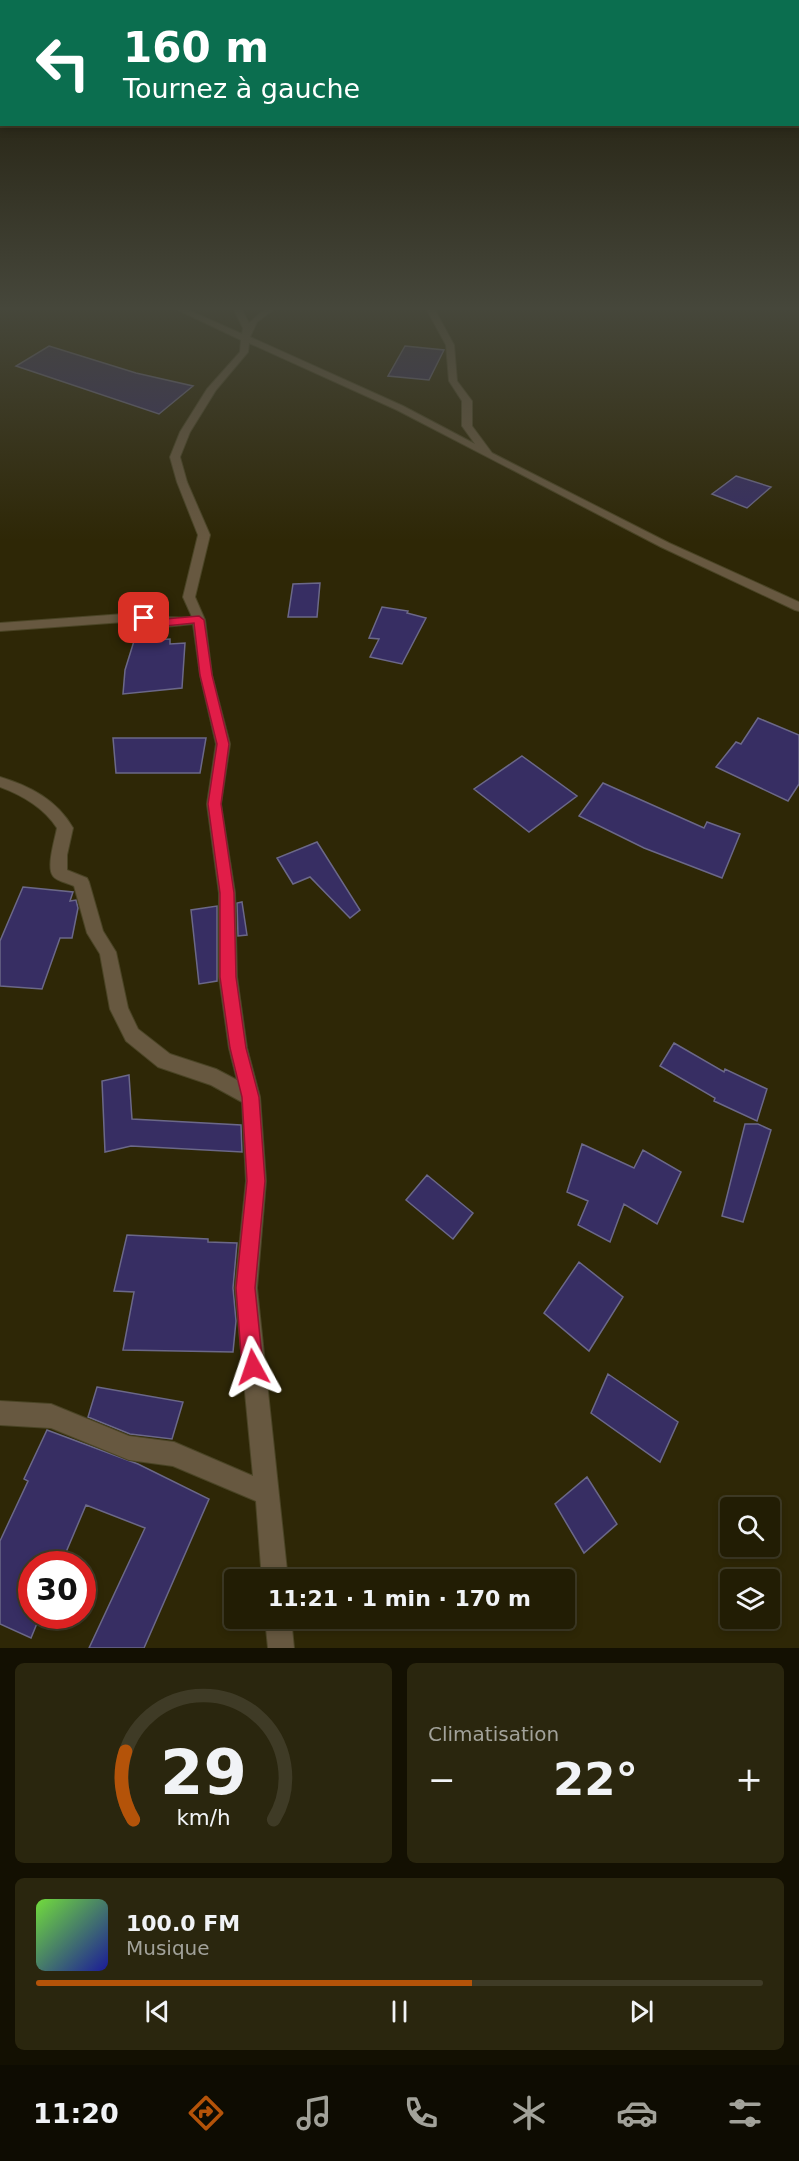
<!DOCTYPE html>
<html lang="fr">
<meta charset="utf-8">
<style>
body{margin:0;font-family:"DejaVu Sans",sans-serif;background:#2a260e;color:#f1f3f6;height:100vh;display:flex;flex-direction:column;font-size:22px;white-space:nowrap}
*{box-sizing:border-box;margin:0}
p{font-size:20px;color:#a2a29a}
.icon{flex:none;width:33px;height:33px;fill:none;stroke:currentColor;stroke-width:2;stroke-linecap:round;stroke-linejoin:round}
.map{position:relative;height:1648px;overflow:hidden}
.side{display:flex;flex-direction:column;gap:15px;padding:15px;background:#131002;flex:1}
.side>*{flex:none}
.top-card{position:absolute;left:0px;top:0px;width:800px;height:126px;box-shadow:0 3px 9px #0003,0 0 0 2px #3f3b26;background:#0b6e4f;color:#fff;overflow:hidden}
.fabs{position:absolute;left:720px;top:1497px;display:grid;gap:12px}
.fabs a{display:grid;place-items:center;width:60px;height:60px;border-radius:6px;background:#221d04;box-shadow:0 3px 9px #0003,0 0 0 2px #3f3b26;font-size:30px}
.speed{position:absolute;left:18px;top:1551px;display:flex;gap:12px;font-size:30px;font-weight:700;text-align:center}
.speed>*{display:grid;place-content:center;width:78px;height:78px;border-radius:50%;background:#221d04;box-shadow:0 3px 9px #0003,0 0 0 2px #3f3b26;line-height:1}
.speed .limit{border:9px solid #d22;background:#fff;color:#111}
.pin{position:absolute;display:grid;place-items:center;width:51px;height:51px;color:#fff;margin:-26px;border-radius:12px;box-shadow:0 3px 9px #0006}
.me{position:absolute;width:66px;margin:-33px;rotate:355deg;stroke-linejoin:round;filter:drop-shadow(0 0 4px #0008)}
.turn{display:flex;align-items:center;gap:21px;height:126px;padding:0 24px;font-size:27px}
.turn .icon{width:78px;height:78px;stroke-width:2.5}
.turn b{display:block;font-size:42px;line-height:51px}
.big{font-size:45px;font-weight:700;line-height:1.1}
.side .tile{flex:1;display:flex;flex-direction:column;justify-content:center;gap:9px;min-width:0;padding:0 21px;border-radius:9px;background:#2a260e}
.side .dial{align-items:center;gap:0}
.dial svg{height:156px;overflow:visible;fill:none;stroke:#3f3b26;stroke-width:7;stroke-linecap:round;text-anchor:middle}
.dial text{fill:#f1f3f6;stroke:none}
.song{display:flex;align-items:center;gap:18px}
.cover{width:72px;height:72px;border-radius:9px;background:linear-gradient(135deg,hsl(100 70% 55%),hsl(240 70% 35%))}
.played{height:6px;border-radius:3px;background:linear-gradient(90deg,#b45309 60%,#3f3b26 60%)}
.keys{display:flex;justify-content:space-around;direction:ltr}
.heat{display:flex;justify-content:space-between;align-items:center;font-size:33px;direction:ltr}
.side .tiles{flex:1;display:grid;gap:15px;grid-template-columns:1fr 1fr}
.tile:last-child{grid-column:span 2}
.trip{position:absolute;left:224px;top:1569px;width:351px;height:60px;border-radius:6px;background:#221d04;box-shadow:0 3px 9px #0003,0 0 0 2px #3f3b26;font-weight:700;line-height:60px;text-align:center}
.dock{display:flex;height:96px;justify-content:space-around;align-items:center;background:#0e0c02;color:#a2a29a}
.dock .icon{width:42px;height:42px}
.dock .selected{color:#b45309}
.dock b{font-size:27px;color:#f1f3f6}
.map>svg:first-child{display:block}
.building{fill:#372e63;stroke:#6b6888;stroke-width:1.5}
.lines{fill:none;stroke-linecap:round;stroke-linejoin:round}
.minor-casing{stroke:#4a4425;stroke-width:2}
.minor{fill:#675840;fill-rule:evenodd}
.route{fill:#e11d48;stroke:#92132f;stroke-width:1.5}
</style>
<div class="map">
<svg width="799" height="1648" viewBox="0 0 799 1648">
<rect width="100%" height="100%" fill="#2e2706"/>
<!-- building -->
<path class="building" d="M 49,346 L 136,373 L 193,386 L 159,414 L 16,366 Z
M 405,346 L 444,350 L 429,380 L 388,376 Z
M 736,476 L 771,487 L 747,508 L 712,494 Z
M 320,583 L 317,617 L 288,617 L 293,584 Z
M 382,607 L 408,611 L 407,613 L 426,618 L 402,664 L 370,657 L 379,639 L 369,638 Z
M 170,639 L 170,644 L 185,643 L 182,688 L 123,694 L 125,670 L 134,641 Z
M 758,718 L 799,735 L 799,784 L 788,801 L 716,767 L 736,742 L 741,744 Z
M 113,738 L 206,738 L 200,773 L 116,773 Z
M 522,756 L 577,796 L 529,832 L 474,789 Z
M 603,783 L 704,828 L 707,822 L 740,834 L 722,878 L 644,848 L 579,816 Z
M 317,842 L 360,910 L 350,918 L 310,877 L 293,884 L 277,858 Z
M 23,887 L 73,892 L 70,901 L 76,900 L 78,908 L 72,938 L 60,938 L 42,989 L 0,986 L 0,941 Z
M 242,902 L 247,935 L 238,936 L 237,903 Z
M 217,906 L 217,981 L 199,984 L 191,910 Z
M 674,1043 L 724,1072 L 725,1069 L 767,1089 L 757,1121 L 714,1101 L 715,1098 L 660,1066 Z
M 129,1075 L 132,1119 L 241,1125 L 242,1152 L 131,1146 L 105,1152 L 102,1081 Z
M 745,1124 L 758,1124 L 771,1130 L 743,1222 L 722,1216 Z
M 582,1144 L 634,1168 L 643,1150 L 681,1172 L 657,1224 L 624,1204 L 610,1242 L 578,1225 L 588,1201 L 567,1192 Z
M 427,1175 L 473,1213 L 453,1239 L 406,1200 Z
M 127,1235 L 208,1239 L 208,1242 L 237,1243 L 233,1288 L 236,1321 L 233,1352 L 123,1350 L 134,1292 L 114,1291 Z
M 579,1262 L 623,1297 L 589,1351 L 544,1313 Z
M 608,1374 L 678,1422 L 660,1462 L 591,1413 Z
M 97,1387 L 183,1402 L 172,1439 L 130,1434 L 88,1417 Z
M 47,1430 L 138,1464 L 209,1499 L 144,1648 L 89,1648 L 145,1528 L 86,1505 L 61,1564 L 32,1564 L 32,1616 L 40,1616 L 31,1638 L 0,1624 L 0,1541 L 28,1481 L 24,1479 Z
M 587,1477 L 617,1524 L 584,1553 L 555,1504 Z"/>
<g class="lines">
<!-- minor casing -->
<g class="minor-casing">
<path id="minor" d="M 178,310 L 188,310 L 242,334 L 243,328 L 234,310 L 242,310 L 249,323 L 264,310 L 273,310 L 257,322 L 250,337 L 403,406 L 475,444 L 462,426 L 462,401 L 449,381 L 446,345 L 427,310 L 435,310 L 454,345 L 457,381 L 472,401 L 472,426 L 492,453 L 669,543 L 799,602 L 799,611 L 795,610 L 661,547 L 397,410 L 249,343 L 248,352 L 216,390 L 190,432 L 180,457 L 187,482 L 210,535 L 195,597 L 205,620 L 212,675 L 230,744 L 221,804 L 235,893 L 237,977 L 247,1048 L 260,1097 L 266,1181 L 257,1288 L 288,1580 L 262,1580 L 256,1501 L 173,1466 L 129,1460 L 51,1428 L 0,1425 L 0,1401 L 51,1404 L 129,1436 L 174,1442 L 253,1476 L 235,1288 L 246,1181 L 242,1102 L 211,1085 L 158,1067 L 126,1041 L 110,1009 L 100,954 L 87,933 L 74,886 C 68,883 56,881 53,876 C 46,867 55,839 57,828 C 44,808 22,795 0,787 L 0,777 C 30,786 57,800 73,828 L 67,855 L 67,870 L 87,878 L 89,882 L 103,931 L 116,952 L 128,1008 L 138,1029 L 170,1054 L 216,1069 L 237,1080 L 229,1048 L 219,977 L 219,893 L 207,804 L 216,744 L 200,675 L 193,624 L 165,627 L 144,622 L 124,622 L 0,631 L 0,623 L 124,614 C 149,614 166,619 192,617 L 183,597 L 198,535 L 177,482 L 170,457 L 180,432 L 207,389 L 240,352 L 241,340 Z
M 265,1618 L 291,1618 L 294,1648 L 268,1648 Z"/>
</g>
<!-- minor -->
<use href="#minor" class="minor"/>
</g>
<!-- sky -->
<linearGradient id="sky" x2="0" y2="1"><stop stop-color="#191503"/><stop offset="0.57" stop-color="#46473b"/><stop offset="1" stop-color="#46473b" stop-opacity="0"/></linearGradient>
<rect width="799" height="541" fill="url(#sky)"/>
<!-- route -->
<path class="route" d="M 144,615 L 165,619 L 199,616 L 204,620 L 212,675 L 229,744 L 221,804 L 234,893 L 236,977 L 246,1048 L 259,1097 L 265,1181 L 255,1288 L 263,1367 L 260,1374 L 253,1377 L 245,1374 L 242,1367 L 236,1288 L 247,1181 L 242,1097 L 230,1048 L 220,977 L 220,893 L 208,804 L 217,744 L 200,675 L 194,623 L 165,626 L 140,621 L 140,616 Z"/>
</svg>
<div class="fabs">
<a><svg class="icon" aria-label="search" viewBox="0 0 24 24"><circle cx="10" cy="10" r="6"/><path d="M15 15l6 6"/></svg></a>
<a><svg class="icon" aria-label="layers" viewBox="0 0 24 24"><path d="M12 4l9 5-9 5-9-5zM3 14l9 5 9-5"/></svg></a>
</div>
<div class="speed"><div class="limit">30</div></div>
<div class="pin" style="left:144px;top:618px;background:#d93025"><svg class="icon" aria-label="arrive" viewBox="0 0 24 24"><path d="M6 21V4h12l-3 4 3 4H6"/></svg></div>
<svg class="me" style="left:253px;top:1367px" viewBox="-20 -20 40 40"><path d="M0-17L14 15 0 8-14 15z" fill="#e11d48" stroke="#fff" stroke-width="4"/></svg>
<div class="trip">11:21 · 1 min · 170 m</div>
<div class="top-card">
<div class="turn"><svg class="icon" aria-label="left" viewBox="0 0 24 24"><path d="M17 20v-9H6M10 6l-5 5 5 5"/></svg><div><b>160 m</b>Tournez à gauche</div></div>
</div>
</div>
<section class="side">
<div class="tiles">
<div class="tile dial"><svg viewBox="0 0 100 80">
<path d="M14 69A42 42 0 1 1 86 69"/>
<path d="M14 69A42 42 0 0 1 10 34" stroke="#b45309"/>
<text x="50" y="56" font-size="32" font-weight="700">29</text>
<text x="50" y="72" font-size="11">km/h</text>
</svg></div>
<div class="tile"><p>Climatisation</p>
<div class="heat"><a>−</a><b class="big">22°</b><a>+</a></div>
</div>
<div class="tile">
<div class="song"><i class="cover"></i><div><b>100.0 FM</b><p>Musique</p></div></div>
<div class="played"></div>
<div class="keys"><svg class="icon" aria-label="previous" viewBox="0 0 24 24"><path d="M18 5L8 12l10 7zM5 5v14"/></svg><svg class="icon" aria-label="pause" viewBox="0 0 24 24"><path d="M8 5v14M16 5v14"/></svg><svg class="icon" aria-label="next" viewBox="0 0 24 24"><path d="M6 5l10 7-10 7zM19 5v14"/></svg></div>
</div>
</div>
</section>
<nav class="dock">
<b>11:20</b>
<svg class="icon selected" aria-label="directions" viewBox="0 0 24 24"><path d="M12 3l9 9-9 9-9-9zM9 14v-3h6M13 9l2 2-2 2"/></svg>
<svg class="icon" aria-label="music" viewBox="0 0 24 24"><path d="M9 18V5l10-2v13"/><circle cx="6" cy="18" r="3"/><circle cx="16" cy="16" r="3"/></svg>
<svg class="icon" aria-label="phone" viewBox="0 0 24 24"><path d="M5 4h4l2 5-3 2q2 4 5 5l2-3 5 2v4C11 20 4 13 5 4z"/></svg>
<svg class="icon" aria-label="climate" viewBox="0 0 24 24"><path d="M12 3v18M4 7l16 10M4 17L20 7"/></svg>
<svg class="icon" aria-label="car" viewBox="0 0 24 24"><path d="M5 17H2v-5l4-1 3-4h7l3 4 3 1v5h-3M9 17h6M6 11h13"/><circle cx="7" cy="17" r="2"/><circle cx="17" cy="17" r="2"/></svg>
<svg class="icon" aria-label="filters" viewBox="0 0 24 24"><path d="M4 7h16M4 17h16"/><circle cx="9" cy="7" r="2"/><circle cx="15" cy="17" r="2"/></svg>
</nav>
